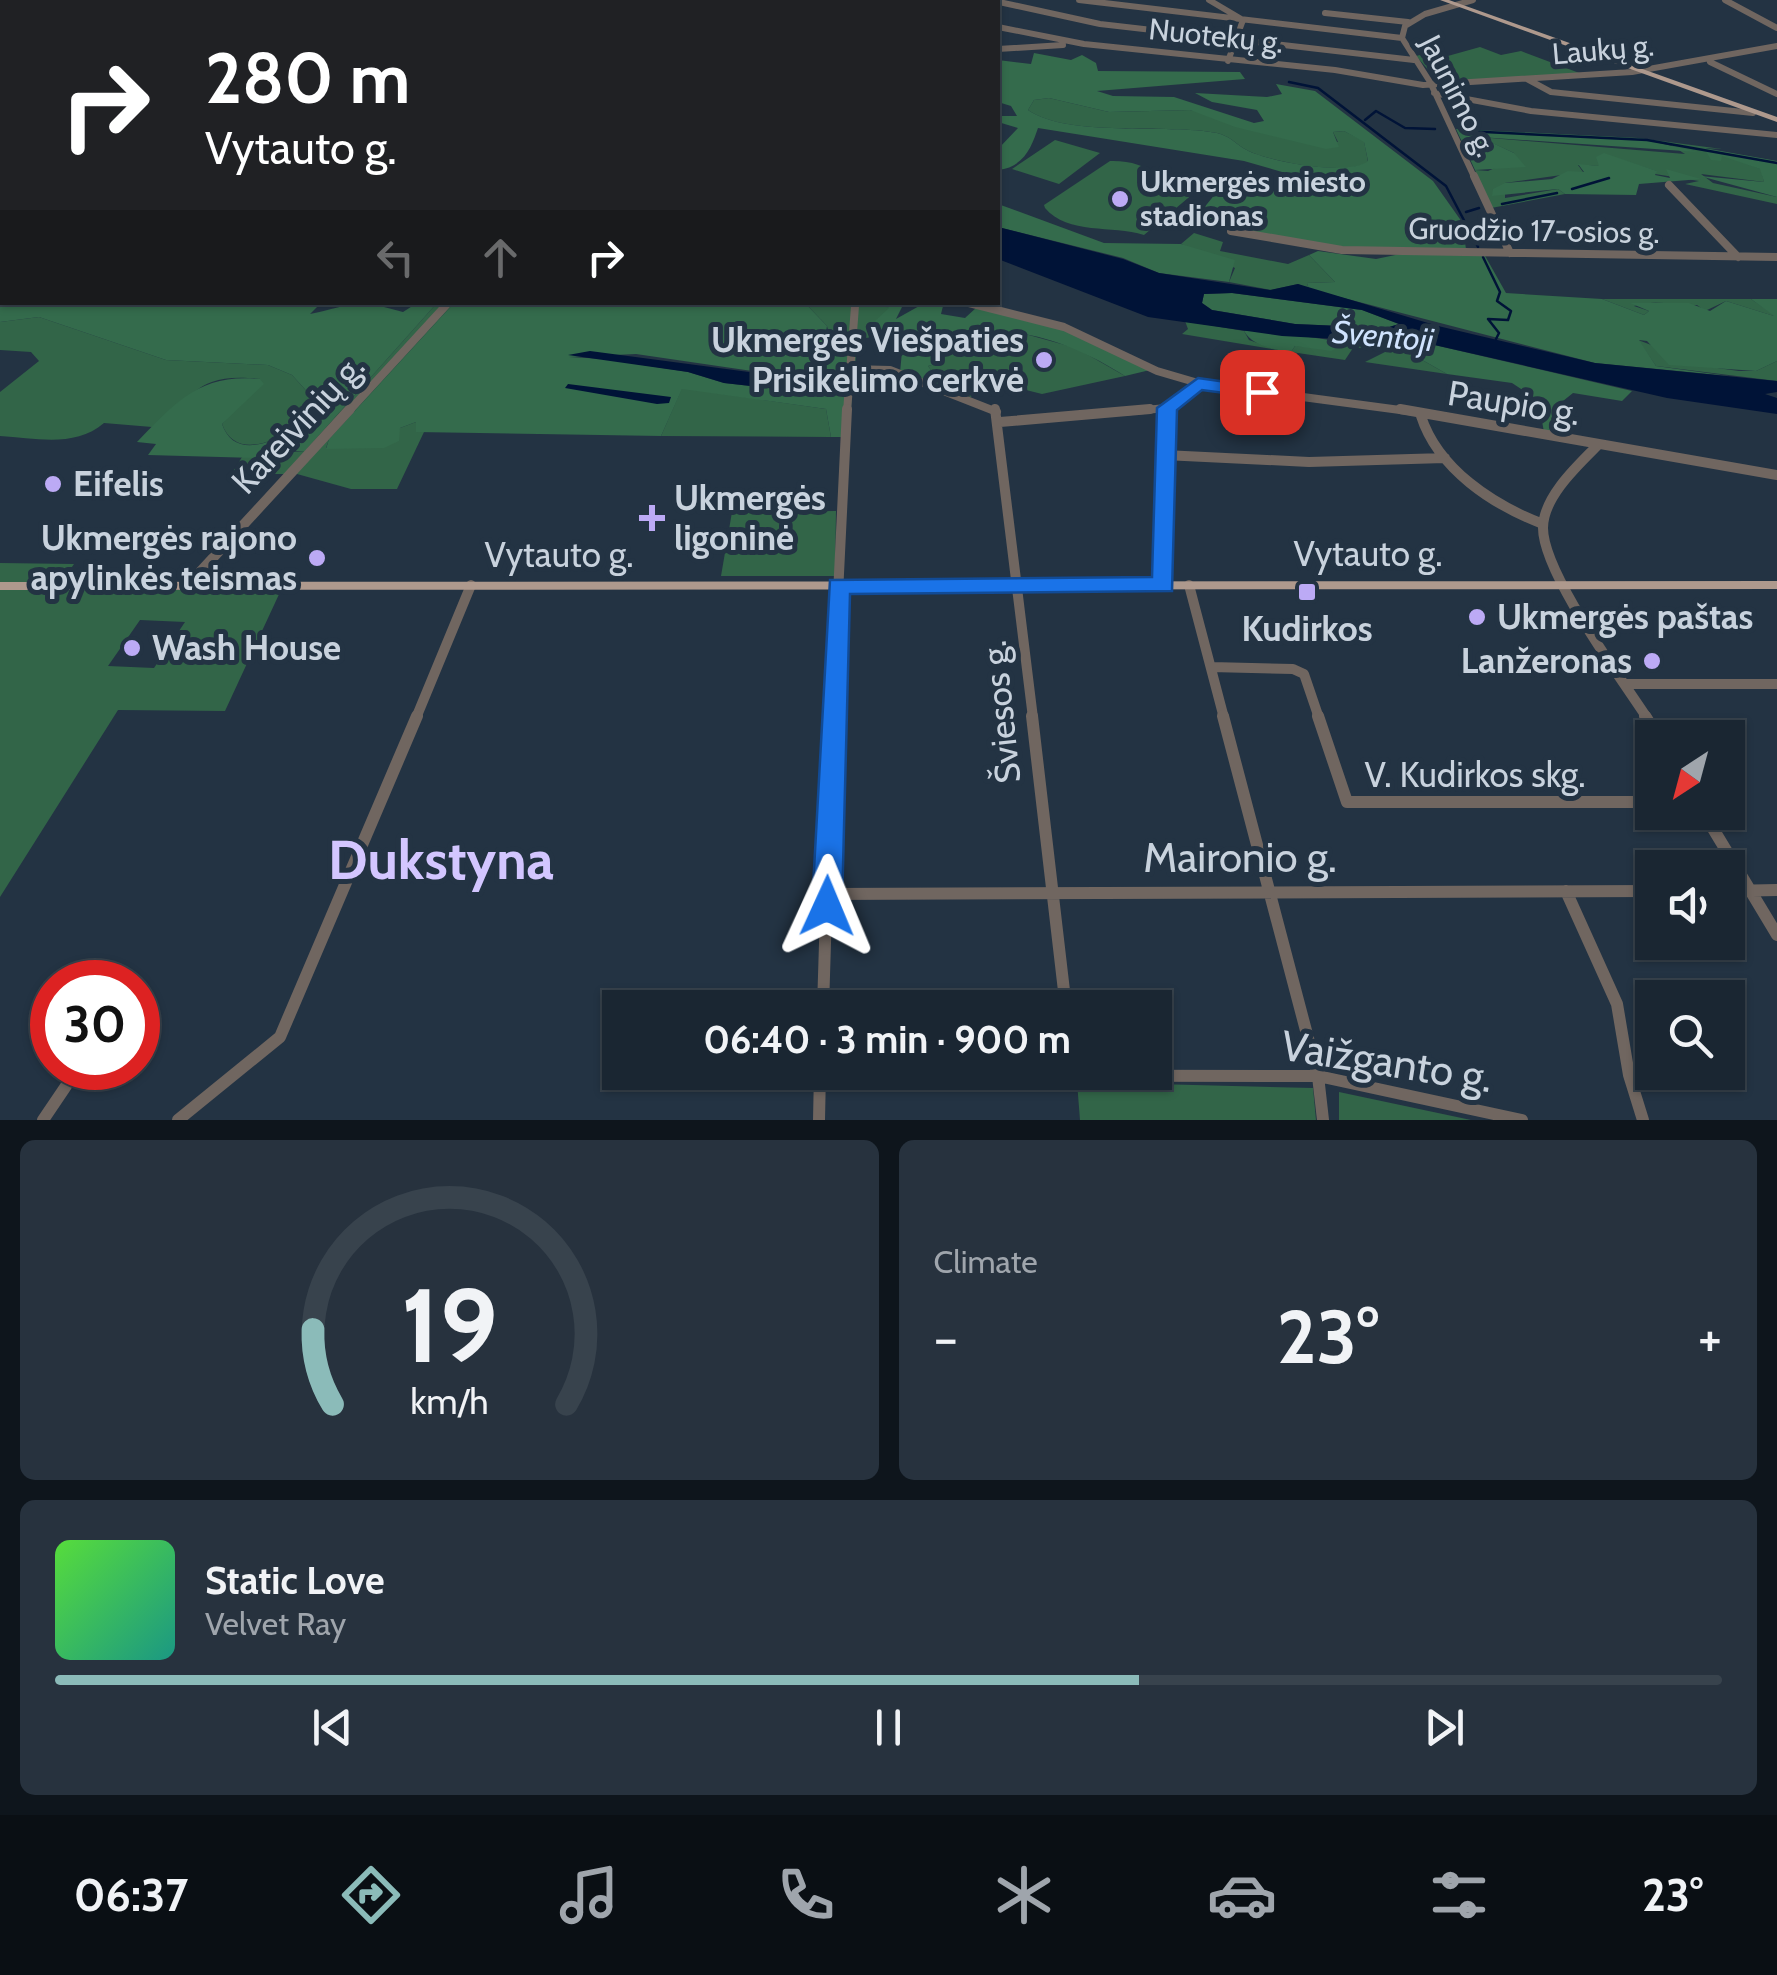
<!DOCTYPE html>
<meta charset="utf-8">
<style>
body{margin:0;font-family:Cabin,sans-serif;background:#27323e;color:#f1f3f6;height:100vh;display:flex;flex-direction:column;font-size:38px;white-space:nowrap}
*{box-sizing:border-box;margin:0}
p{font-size:32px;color:#9fa5ac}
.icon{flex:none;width:55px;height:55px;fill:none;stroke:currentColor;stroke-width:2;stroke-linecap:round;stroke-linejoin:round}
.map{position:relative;height:1120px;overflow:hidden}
.drawer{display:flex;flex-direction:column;gap:20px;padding:20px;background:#0e151c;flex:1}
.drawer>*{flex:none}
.guide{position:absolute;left:0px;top:0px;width:1000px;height:305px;box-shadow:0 2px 8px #0004,0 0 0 2px #38434d;background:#202124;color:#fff;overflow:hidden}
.needle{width:65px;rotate:216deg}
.tools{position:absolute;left:1635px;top:720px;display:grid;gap:20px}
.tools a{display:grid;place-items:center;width:110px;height:110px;border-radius:0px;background:#1a2632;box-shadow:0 2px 8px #0004,0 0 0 2px #38434d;font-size:50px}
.speed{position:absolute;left:30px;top:960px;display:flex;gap:20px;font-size:50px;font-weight:700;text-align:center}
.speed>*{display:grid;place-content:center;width:130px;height:130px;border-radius:50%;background:#1a2632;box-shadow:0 2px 8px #0004,0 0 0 2px #38434d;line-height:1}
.speed .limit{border:15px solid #d22;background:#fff;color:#111}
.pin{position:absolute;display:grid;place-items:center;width:85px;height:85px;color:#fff;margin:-42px;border-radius:20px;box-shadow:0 5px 15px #0006}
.me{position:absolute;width:110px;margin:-55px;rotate:1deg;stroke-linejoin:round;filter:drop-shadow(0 0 8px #0008)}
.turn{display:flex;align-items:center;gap:35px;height:210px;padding:0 40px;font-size:45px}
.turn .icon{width:130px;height:130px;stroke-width:2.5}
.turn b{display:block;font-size:70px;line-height:85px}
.lanes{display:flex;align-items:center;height:95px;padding:0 40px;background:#0003;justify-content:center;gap:50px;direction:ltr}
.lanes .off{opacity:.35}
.big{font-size:75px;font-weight:700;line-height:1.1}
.drawer .tile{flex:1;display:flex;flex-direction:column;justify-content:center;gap:15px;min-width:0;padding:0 35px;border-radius:15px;background:#27323e}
.drawer .dial{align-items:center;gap:0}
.dial svg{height:260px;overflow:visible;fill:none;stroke:#38434d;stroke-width:7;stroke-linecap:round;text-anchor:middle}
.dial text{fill:#f1f3f6;stroke:none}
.song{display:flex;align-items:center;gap:30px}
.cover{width:120px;height:120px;border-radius:15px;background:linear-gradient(135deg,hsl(110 70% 55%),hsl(170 70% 35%))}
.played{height:10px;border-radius:5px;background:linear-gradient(90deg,#8bbbb9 65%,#38434d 65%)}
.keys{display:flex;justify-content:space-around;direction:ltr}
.heat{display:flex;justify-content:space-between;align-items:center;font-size:55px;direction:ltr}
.drawer .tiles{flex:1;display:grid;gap:20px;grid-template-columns:1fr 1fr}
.tile:last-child{grid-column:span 2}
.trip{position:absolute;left:602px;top:990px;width:570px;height:100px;border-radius:0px;background:#1a2632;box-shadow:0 2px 8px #0004,0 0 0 2px #38434d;font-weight:700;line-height:100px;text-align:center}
.tabs{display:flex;height:160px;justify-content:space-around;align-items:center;background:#0a0f14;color:#9fa5ac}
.tabs .icon{width:70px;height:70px}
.tabs .active{color:#8bbbb9}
.tabs b{font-size:45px;color:#f1f3f6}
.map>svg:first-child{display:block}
.green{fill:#326548;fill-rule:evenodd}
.forest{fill:#346b4c;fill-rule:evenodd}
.water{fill:#001337;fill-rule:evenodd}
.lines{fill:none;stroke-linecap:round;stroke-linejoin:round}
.stream{stroke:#001337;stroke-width:2.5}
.minor-far3{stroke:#706660;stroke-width:6}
.minor-far2{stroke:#706660;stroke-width:8}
.minor-far1{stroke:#706660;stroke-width:10}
.minor{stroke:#706660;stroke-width:12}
.major{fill:#ae998d;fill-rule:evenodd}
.route{fill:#1a73e8;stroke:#114b97;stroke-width:2.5}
.poi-dot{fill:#bcaaf5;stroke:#233343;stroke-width:4}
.labels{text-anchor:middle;stroke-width:10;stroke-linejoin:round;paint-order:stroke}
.far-street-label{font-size:30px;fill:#c8d2dd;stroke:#233343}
.far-poi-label{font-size:30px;font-weight:bold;fill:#c8d2dd;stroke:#233343;text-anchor:start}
.far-water-label{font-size:32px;font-style:italic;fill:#d0e3fe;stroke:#233343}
.poi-label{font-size:35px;font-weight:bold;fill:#c8d2dd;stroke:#233343;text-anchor:start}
.street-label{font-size:35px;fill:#c8d2dd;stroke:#233343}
.near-street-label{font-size:42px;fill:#c8d2dd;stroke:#233343}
.near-district-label{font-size:55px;font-weight:bold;fill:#d3c6ff;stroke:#233343}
</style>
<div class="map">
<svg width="1777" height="1120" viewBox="0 0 1777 1120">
<rect width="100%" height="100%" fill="#233343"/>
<!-- green -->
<path class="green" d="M 1480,47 L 1501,55 L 1521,51 L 1582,74 L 1439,82 L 1416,56 L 1424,54 L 1437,59 Z
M 1049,98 L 1109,112 L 1190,110 L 1338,142 L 1333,132 L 1344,131 L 1364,141 L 1368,162 C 1347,177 1263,161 1243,148 C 1233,141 1229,136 1217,133 C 1167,123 1068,138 1028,110 L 1034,100 Z
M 1479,137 L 1685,154 L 1671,145 L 1638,138 L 1722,149 L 1704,148 L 1761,169 L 1764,182 L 1701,174 L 1713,183 L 1777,197 L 1777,204 L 1685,184 L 1699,181 L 1655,174 L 1656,171 L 1604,154 L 1599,166 L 1578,165 L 1583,172 L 1505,183 L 1505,198 L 1558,189 L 1565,194 L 1491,208 L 1475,170 L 1488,171 L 1515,159 L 1514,153 Z
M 1055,140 L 1100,153 L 1059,184 L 1012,169 Z
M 1110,161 C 1152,160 1161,183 1194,193 L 1144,235 C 1112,225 1068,235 1045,208 L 1044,205 Z
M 1194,233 L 1223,242 L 1220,251 L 1288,264 L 1309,255 L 1335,282 L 1307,283 L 1309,289 L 1298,284 L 1271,290 L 1229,282 L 1235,268 L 1181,244 Z
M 1602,299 L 1751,299 L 1777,317 L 1726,301 L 1705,311 L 1697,305 C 1675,306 1655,299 1634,306 L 1649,311 L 1644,315 Z
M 437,303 L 454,303 L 329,439 L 326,448 L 397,434 L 400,428 L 416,422 L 417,432 L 424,432 L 397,489 L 351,489 L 297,474 L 237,474 L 234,470 L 242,457 L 305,451 Z
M 805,303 L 872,303 L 890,308 C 880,326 884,340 857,338 L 856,354 L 831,342 L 827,326 Z
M 39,317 L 166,360 L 268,365 L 292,375 L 322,408 C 300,428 239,470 222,424 L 260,379 C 195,372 196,397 152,427 L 104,423 C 75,448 36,438 0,436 L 0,392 L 39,361 L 31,352 L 0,350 L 0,322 Z
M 1185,321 L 1244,331 L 1249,340 L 1278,350 L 1182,334 L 1188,329 Z
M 1011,330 L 1076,348 L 1125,376 L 1042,394 L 983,379 L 971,397 L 920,381 L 936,377 L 928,366 L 935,364 L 945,348 L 975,340 L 980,331 Z
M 1331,340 L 1418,344 L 1417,357 L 1447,374 L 1365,362 L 1395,347 L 1353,348 L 1345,360 L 1291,352 L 1295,346 L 1338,347 Z
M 1638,340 L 1710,367 L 1739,371 L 1756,371 L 1777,361 L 1777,381 L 1656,366 Z
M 682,388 L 826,409 L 831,437 L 661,436 Z
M 836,511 L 835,576 L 721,576 L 732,512 Z
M 0,563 L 74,564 C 60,587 25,584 0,583 Z
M 0,590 L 281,590 L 225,711 L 118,710 L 0,897 ZM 140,620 L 185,622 L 154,668 L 108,666 Z
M 1077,1082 L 1313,1088 L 1316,1120 L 1080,1120 Z
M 1339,1092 L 1471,1120 L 1339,1120 Z"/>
<!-- forest -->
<path class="forest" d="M 23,0 L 878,0 L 874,2 Z
M 1034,53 L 1071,60 L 1082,55 L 1096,63 L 1098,71 L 1240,72 L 1245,79 L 1097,91 L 1113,96 L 1174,97 L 1254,123 L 1264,121 L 1257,110 L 1212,102 L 1195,93 L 1267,97 L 1282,94 L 1276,84 L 1315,91 L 1433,181 L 1462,222 L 1466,249 L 1327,247 L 1214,225 L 1203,209 L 1220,188 C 1237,185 1257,183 1275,187 L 1289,174 L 1244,161 L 1038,128 C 1032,145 1025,167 998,170 L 998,149 L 1018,128 L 998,122 L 998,116 L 1017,116 L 1011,106 L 998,102 L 998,60 L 1031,64 ZM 1049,98 L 1109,112 L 1190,110 L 1235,127 L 1326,149 L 1339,147 L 1333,132 L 1344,131 L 1364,142 L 1368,161 C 1348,177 1263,161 1243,148 C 1233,141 1229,136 1217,133 C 1167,123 1069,138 1028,110 L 1034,100 Z
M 1456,129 L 1638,138 L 1698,152 L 1480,137 L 1514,153 L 1526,167 L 1475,170 Z
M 1704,148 L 1777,161 L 1777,197 L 1700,176 L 1764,182 L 1760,169 L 1722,156 L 1721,161 L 1711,160 Z
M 1604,153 L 1657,171 L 1655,175 L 1670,178 L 1666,169 L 1701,179 L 1639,184 L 1636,195 L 1565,194 L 1558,189 L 1492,196 L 1493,189 L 1505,183 L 1552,179 L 1568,171 L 1584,172 L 1578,164 L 1599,166 L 1596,157 Z
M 998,204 L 1104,243 L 1181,244 L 1235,260 L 1229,282 L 1159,273 L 1123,258 L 998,227 Z
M 0,249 L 2,302 L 321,303 L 310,314 C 357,304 353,298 403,312 L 417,303 L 437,303 L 305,451 L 271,452 L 258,458 L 148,455 L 156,444 L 137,442 C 176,402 200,373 260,379 L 264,384 L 222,424 C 238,471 300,428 322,408 L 292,375 L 268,365 L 166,360 L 39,317 L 0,322 Z
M 1318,251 L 1376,259 L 1405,253 L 1484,254 L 1506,293 L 1602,299 L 1644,315 L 1649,311 L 1630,303 L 1689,303 L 1710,311 L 1726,301 L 1774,316 L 1751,299 L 1777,299 L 1777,361 L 1756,371 L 1669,365 L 1647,341 L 1639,340 L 1656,366 L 1729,376 L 1595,363 L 1309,289 L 1307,283 L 1335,282 L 1309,255 Z
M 1232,293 L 1362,310 L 1399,324 L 1386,328 L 1295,324 L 1212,310 L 1202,303 L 1204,294 Z
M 712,302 L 725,307 L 727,303 L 805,303 L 827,326 L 826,332 L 838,339 L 832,343 L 856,354 L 855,371 L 892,373 L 902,378 L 885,392 L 852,393 L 849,437 L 831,437 L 826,409 L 682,389 L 661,436 L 416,432 L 416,422 L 400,428 L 399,441 L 384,448 L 326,449 L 329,439 L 454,303 ZM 636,354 L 840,384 L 830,395 L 724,383 L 688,372 L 605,359 L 569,357 Z
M 944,302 L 941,314 L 965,318 L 977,307 L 1064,328 L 1150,370 L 1125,376 C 1081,348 1034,329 981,331 L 975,340 L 945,348 L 935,364 L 928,366 L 936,377 L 920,381 L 900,373 L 903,340 L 872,339 L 882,331 L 875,321 L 889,308 L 872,303 L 904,303 L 896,319 L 921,305 Z
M 1259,330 L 1330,340 L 1339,347 L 1331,351 L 1295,346 L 1291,352 C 1276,350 1252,346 1244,331 Z
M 1418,344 L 1430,344 L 1632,391 L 1622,401 L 1573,393 L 1558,405 L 1563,435 L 1544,432 L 1538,400 L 1512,383 L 1447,374 L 1417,357 Z"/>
<!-- water -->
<path class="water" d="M 998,227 L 1123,259 L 1159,273 L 1270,290 L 1298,284 L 1438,326 L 1595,363 L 1777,381 L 1777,392 L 1765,394 L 1777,398 L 1777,414 L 1667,398 L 1430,344 L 1282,336 L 1148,317 L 998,259 ZM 1232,293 L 1362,310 L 1399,324 L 1386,328 L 1295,324 L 1212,310 L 1202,303 L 1204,294 Z
M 590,351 L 840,384 L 842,389 L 830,395 L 724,383 L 688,372 L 568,355 Z
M 568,384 L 671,397 L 669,403 L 657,404 L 565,388 Z"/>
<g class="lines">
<!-- stream -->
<path class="stream" d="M 831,0 L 835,2
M 1289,82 L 1318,88 L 1446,186 L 1478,247
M 1365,120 L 1376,111 L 1405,128 L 1435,129
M 1464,131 L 1647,140 L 1777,163
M 1572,189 L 1609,178
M 1502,204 L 1557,193
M 1466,212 L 1479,208
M 1483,257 L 1500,292 L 1497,301 L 1511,311 L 1508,320 L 1488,319 L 1499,333 L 1496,339"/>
<!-- minor-far3 -->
<path class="minor-far3" d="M 913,0 L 920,2
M 990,0 L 1100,24 L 1414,60
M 1079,0 L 1402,38
M 1209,0 L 1243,20 L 1228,61
M 1473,0 L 1425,14 L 1405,26 L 1402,38 L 1430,82 L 1475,179
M 1725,0 L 1777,28
M 1325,13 L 1408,22
M 998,27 L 1084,44 L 1335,70 L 1423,85 L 1632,72 L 1777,46
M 998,49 L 1063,45
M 1710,62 L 1777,94
M 1527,79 L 1551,92 L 1753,113
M 1434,93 L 1531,111 L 1777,135"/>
<!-- minor-far2 -->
<path class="minor-far2" d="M 1474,176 L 1510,253
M 1669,185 L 1738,257
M 1231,231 L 1342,250 L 1777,257
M 965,302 L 1064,327 L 1157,371 L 1198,383 L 1415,412
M 850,369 L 890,370 L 997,412
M 348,412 L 449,302
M 847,412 L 855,306
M 1121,412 L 1167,408
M 1167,412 L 1198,383"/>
<!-- minor-far1 -->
<path class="minor-far1" d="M 995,409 L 1033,718
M 1400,409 L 1777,475
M 1421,416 C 1438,469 1493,505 1543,524
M 1000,422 L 1150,409
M 1598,445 C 1578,465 1543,497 1543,528 C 1543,573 1621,678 1647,718
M 1164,455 L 1309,462 L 1445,458
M 188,585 L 350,409
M 1164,585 L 1167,409
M 1189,585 L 1224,718
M 1211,667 L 1293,669 L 1304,674 L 1319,718
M 1627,684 L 1777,684
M 416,718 L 471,585
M 832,718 L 847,409"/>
<!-- minor -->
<path class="minor" d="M 1032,716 L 1066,1008
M 1223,716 L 1318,1076 L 1323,1120
M 1318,716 L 1347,802 L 1652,802
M 1645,716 L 1659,738
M 1703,812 L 1777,935
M 1566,891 L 1617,1004 L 1629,1075 L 1643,1120
M 1728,891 L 1777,890
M 827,894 L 1652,891
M 823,1008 L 832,716
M 820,1075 L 1318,1076 L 1522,1120
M 43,1120 L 66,1086
M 178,1120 L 280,1037 L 417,716
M 819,1120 L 820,1072"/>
<!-- major -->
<path class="major" d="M 1440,0 L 1449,0 L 1777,117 L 1777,122 Z
M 1777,581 L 1777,589 L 0,590 L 0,582 Z"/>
</g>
<!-- route -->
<path class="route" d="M 1198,378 L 1262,387 L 1271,392 L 1262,398 L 1202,390 L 1177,410 L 1172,591 L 850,594 L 842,906 L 837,915 L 827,919 L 816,915 L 812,906 L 830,580 L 1152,577 L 1157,408 Z"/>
<!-- markers -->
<g class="poi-dot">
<circle cx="1120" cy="199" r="10"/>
<circle cx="1044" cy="360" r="10"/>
<circle cx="53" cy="484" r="10"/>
<path d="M647 503h10v10h10v10h-10v10h-10v-10h-10v-10h10z"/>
<circle cx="317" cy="558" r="10"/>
<rect x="1297" y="582" width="20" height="20" rx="5"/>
<circle cx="1477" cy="617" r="10"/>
<circle cx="132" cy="648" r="10"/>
<circle cx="1652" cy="661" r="10"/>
</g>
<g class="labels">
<!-- far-street labels -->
<g class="far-street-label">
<text transform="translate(1216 36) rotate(6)" y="10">Nuotekų g.</text>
<text transform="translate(1603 50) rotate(-5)" y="10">Laukų g.</text>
<text transform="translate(1458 96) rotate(63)" y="10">Jaunimo g.</text>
<text transform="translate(1534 231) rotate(1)" y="10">Gruodžio 17-osios g.</text>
</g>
<!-- far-poi labels -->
<g class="far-poi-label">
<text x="1140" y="192">Ukmergės miesto<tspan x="1140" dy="34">stadionas</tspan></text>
</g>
<!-- far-water labels -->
<g class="far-water-label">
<text transform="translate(1383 336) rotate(5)" y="11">Šventoji</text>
</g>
<!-- poi labels -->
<g class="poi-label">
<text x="1024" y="352" text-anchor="end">Ukmergės Viešpaties<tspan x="1024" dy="40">Prisikėlimo cerkvė</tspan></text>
<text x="73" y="496">Eifelis</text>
<text x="674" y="510">Ukmergės<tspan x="674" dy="40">ligoninė</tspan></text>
<text x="297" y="550" text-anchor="end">Ukmergės rajono<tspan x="297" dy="40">apylinkės teismas</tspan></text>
<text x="1497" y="629">Ukmergės paštas</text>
<text x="1307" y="641" text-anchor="middle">Kudirkos</text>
<text x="152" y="660">Wash House</text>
<text x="1632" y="673" text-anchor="end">Lanžeronas</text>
</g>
<!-- street labels -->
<g class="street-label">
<text transform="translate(1514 403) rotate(9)" y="12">Paupio g.</text>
<text transform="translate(298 424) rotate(-47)" y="12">Kareivinių g.</text>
<text x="1368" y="566">Vytauto g.</text>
<text x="559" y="567">Vytauto g.</text>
<text transform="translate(1001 712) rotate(-96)" y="12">Šviesos g.</text>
<text x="1475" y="787">V. Kudirkos skg.</text>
</g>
<!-- near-street labels -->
<g class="near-street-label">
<text x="1240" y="872">Maironio g.</text>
<text transform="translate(1387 1061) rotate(9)" y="15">Vaižganto g.</text>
</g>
<!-- near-district labels -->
<g class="near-district-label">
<text x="441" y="879">Dukstyna</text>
</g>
</g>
</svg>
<div class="tools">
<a><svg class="needle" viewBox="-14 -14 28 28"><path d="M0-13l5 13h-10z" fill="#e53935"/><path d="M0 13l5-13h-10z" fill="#9fa5ac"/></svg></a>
<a><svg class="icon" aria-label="sound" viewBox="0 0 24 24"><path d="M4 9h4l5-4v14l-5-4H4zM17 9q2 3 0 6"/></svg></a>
<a><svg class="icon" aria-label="search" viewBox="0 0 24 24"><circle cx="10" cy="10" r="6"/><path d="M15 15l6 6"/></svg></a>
</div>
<div class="speed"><div class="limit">30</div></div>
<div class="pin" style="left:1262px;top:392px;background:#d93025"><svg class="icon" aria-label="arrive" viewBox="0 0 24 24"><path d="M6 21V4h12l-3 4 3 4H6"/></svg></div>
<svg class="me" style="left:827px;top:906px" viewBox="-20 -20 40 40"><path d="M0-17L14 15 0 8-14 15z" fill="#1a73e8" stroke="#fff" stroke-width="4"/></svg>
<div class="trip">06:40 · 3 min · 900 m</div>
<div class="guide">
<div class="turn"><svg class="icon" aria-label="right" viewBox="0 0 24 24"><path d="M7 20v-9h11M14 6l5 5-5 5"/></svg><div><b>280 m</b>Vytauto g.</div></div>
<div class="lanes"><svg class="icon off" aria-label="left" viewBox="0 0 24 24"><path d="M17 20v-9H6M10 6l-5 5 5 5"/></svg><svg class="icon off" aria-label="ahead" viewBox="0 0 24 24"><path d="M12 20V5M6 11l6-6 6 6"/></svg><svg class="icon" aria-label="right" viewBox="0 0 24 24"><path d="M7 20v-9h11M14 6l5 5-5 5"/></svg></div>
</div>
</div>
<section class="drawer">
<div class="tiles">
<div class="tile dial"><svg viewBox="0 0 100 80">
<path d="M14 69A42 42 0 1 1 86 69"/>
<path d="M14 69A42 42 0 0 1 8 46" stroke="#8bbbb9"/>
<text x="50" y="56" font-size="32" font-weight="700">19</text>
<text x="50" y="72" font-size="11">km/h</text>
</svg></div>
<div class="tile"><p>Climate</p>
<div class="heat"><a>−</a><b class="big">23°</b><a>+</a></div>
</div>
<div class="tile">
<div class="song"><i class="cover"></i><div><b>Static Love</b><p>Velvet Ray</p></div></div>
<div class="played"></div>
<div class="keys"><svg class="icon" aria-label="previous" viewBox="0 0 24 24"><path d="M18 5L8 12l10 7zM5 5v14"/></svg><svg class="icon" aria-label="pause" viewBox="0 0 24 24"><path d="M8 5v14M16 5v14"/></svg><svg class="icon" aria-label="next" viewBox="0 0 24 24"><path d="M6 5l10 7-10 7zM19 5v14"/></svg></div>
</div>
</div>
</section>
<nav class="tabs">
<b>06:37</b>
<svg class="icon active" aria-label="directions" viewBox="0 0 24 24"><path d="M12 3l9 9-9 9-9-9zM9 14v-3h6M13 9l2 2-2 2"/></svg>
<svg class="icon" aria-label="music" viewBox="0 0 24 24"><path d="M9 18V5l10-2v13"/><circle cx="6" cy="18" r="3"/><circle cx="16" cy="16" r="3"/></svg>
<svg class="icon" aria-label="phone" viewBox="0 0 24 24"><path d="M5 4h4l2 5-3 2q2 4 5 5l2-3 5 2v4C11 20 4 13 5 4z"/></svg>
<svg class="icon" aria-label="climate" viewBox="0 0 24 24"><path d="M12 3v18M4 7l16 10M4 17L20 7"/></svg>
<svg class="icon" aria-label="car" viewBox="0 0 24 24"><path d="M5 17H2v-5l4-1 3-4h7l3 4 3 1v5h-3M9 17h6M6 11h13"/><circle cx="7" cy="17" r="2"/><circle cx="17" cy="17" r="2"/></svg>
<svg class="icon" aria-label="filters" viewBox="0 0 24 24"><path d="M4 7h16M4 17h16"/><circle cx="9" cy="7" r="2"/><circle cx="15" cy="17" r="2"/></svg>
<b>23°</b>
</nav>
